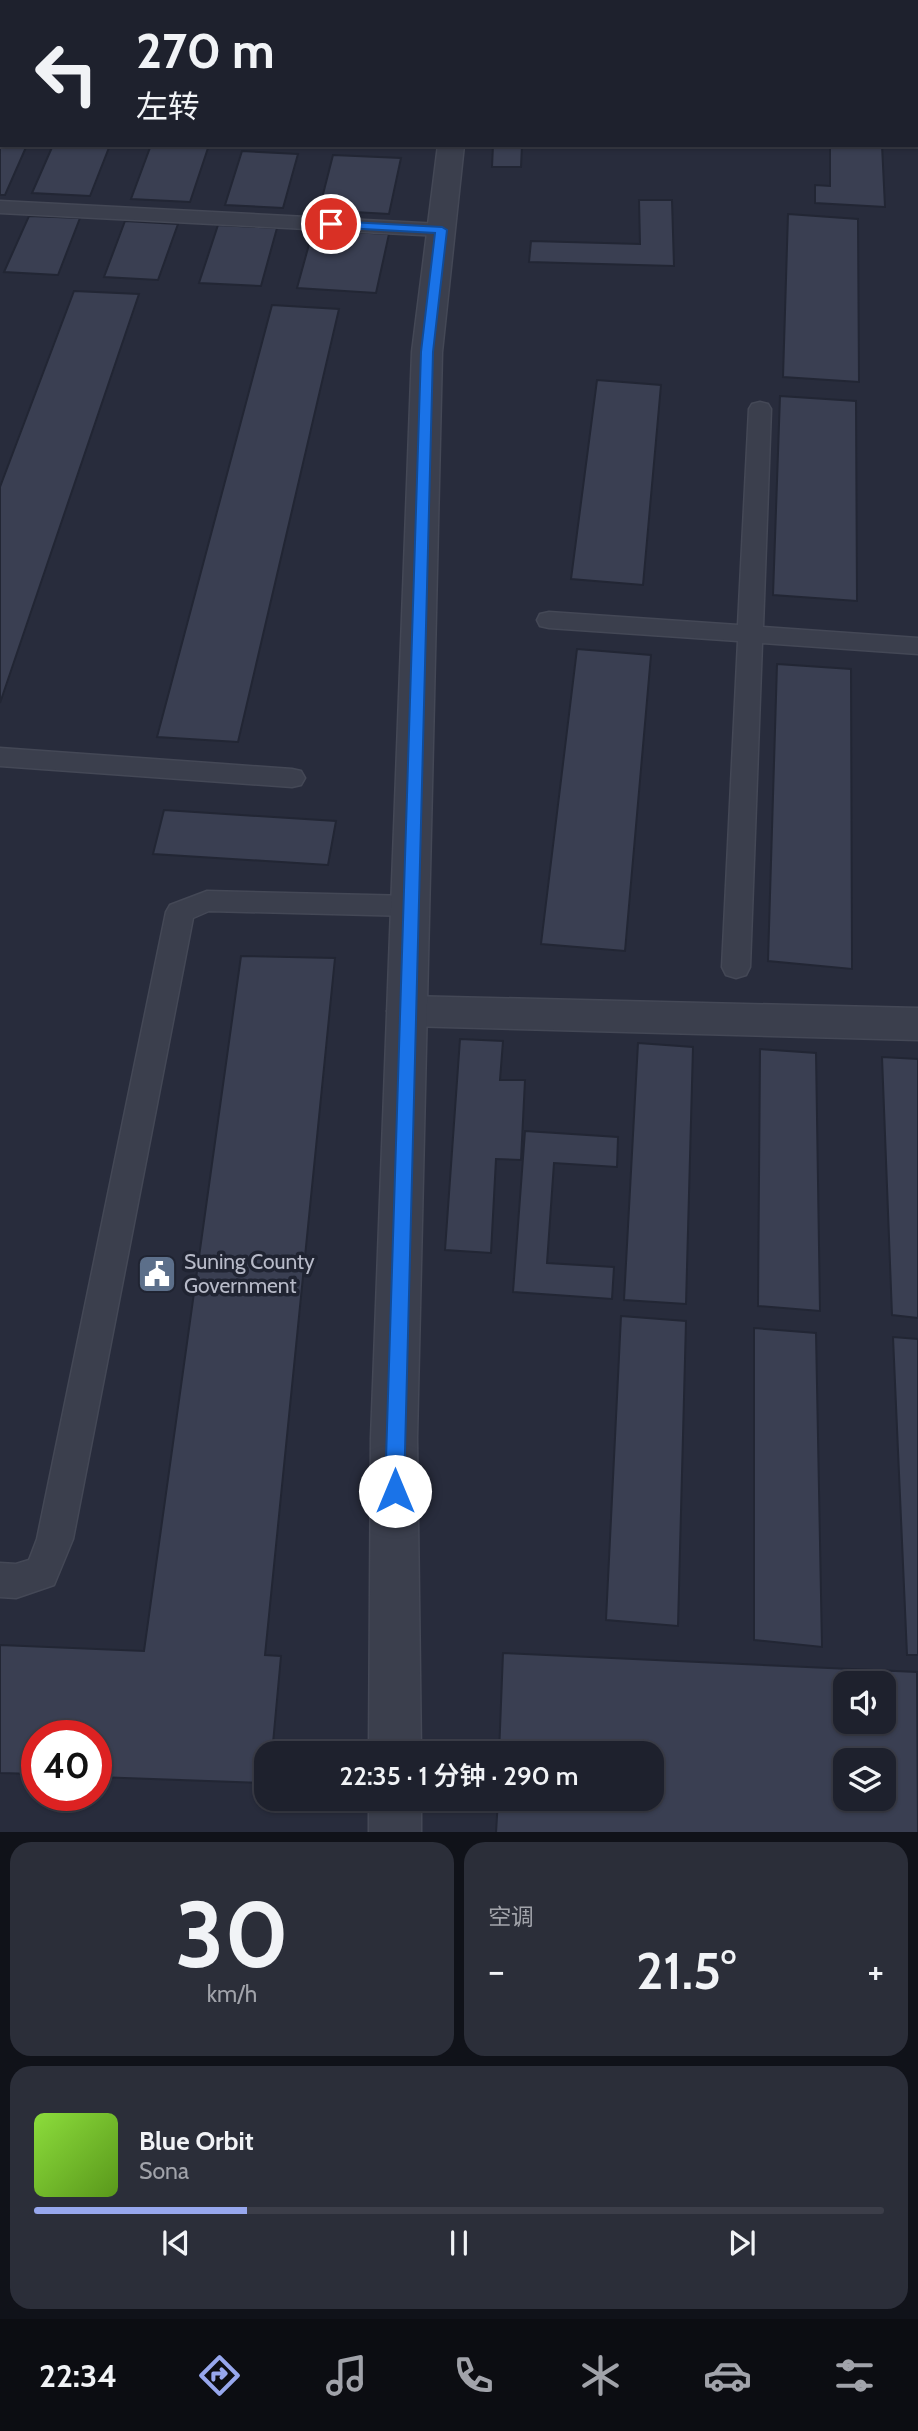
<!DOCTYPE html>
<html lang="zh">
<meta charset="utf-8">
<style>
body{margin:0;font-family:Cabin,"Noto Sans SC",sans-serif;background:#2b2e39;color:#f1f3f6;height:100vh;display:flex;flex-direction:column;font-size:26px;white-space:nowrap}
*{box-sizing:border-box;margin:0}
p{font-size:23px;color:#a1a3aa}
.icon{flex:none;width:38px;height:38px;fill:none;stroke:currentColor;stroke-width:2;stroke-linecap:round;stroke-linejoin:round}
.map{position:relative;height:1832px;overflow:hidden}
.details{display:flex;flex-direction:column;gap:10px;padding:10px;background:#101219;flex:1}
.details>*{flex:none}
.top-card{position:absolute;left:0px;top:0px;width:919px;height:147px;box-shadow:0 2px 5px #0004,0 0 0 2px #3c3e49;background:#1e212d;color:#f1f3f6;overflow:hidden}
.tools{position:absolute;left:833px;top:1671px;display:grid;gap:14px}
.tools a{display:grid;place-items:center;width:63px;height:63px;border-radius:14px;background:#1e212d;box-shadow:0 2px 5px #0004,0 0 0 2px #3c3e49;font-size:35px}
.speed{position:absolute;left:21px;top:1720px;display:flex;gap:14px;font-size:35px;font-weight:700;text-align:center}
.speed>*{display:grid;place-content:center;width:91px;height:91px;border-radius:50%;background:#1e212d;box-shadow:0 2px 5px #0004,0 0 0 2px #3c3e49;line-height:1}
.speed .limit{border:10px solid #d22;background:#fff;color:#111}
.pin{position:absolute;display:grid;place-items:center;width:60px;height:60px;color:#fff;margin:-30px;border:4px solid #fff;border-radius:50%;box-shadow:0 2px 7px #0007}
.me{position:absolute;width:77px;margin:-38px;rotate:0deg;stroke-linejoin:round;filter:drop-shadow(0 0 5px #0008)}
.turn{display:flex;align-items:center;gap:24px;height:147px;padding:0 21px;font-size:32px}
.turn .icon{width:91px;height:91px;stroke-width:2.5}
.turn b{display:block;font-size:49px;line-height:60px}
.big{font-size:52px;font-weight:600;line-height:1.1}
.details .card{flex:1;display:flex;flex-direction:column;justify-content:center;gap:10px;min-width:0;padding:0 24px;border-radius:21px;background:#2b2e39}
.details .dial{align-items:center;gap:0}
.dial b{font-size:91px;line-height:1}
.song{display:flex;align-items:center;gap:21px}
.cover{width:84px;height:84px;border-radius:10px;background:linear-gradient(135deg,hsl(90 70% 55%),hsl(90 70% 35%))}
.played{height:7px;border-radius:4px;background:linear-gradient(90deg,#97a7ed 25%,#3c3e49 25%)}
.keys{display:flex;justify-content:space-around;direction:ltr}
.heat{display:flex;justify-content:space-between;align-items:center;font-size:38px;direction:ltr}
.details .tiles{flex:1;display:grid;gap:10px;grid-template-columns:1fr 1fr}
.card:last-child{grid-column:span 2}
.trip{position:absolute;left:254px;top:1741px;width:410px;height:70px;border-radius:21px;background:#1e212d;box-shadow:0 2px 5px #0004,0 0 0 2px #3c3e49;font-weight:600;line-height:70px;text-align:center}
.menu{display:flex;height:112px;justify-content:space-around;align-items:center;background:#0c0d12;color:#a1a3aa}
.menu .icon{width:49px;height:49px}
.menu .active{color:#97a7ed}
.menu b{font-size:32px;color:#f1f3f6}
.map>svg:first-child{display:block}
.building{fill:#3a3f52;stroke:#222634;stroke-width:2;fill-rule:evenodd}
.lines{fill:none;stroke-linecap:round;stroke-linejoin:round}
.service-casing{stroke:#444856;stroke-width:3}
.minor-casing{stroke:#444856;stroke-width:3}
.tertiary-casing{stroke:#444856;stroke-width:3}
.service{fill:#3b3f4d;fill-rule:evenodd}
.minor{fill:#3b3f4d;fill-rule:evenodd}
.tertiary{fill:#3b3f4d;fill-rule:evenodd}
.route{fill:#1a73e8;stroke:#114b97;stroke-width:2}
.labels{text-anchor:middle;stroke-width:7;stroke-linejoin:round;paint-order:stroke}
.poi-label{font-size:21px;fill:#b7bac8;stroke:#202432;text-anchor:start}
</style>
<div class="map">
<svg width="918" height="1833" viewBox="0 0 918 1833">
<rect width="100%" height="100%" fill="#282c3c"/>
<!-- building -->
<path class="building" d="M 503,0 L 684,0 L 722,2 L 502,2 Z
M 0,139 L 2,145 L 27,145 L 5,195 L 0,195 Z
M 53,145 L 110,145 L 90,196 L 32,193 Z
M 151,145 L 208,148 L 190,202 L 131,199 Z
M 493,145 L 522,145 L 521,167 L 492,167 Z
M 830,145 L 882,145 L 885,207 L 815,203 L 815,185 L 830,186 Z
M 242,151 L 298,154 L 283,208 L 225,205 Z
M 333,155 L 401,158 L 389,214 L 319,210 Z
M 639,200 L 672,200 L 674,266 L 529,262 L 531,241 L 640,244 Z
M 788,214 L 858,219 L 859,382 L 783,377 Z
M 29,216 L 80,218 L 58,275 L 4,272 Z
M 125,221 L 178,224 L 158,280 L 104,277 Z
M 218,225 L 277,228 L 261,286 L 199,283 Z
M 313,230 L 389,234 L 376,293 L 297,288 Z
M 74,291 L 139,294 L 0,703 L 0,487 Z
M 272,305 L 339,309 L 238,742 L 157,737 Z
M 597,380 L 661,385 L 643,585 L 571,579 Z
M 780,396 L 856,401 L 857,601 L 773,595 Z
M 577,649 L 651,655 L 625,951 L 541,944 Z
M 777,664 L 851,669 L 852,969 L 768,961 Z
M 164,810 L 336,821 L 328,865 L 153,854 Z
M 241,956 L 335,958 L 265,1655 L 281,1656 L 272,1754 L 266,1754 L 266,1783 L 96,1777 L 96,1736 L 37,1736 L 37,1774 L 0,1773 L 0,1645 L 144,1651 Z
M 460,1039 L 503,1041 L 500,1080 L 525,1080 L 521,1160 L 496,1159 L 491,1253 L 445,1250 Z
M 638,1043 L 693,1047 L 686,1304 L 624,1300 Z
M 760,1049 L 816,1053 L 820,1311 L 758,1306 Z
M 882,1057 L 918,1059 L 918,1318 L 892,1315 Z
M 525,1131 L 618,1137 L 617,1167 L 554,1163 L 547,1263 L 614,1267 L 612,1299 L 513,1292 Z
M 621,1316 L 686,1321 L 678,1626 L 606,1620 Z
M 754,1328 L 816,1333 L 822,1647 L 754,1640 Z
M 893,1337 L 918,1339 L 918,1655 L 907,1655 Z
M 503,1653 L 917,1672 L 918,1833 L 496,1833 L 498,1799 L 651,1799 L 651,1754 L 499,1754 ZM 845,1684 L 884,1684 L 884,1722 L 845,1722 ZM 845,1760 L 884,1760 L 884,1799 L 845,1799 Z"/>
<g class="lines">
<!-- service casing -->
<g class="service-casing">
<path id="service" d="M 917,101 L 918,101 L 918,113 L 917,113 Z
M 0,201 L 441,224 L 448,226 L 451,230 L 448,234 L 441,236 L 0,213 Z
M 760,402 L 768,404 L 771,409 L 763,627 L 918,638 L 918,654 L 762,643 L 750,967 L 746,975 L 736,978 L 726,975 L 722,967 L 738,641 L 549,628 L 540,626 L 537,620 L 540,614 L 549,612 L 738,625 L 749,409 L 752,404 Z
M 0,748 L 292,769 L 301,771 L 305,778 L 301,785 L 292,787 L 0,766 Z
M 207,891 L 411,896 L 421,899 L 425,906 L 421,913 L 411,916 L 209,911 L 193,918 L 73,1539 L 54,1585 L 16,1598 L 0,1597 L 0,1563 L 16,1564 L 29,1560 L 37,1539 L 166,912 L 170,905 Z"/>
</g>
<!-- minor casing -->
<g class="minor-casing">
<path id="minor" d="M 407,996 L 918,1008 L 918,1040 L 407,1026 L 393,1022 L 387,1011 L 393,1000 Z"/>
</g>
<!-- tertiary casing -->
<g class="tertiary-casing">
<path id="tertiary" d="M 460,0 L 484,0 L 484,2 L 460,2 Z
M 438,145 L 464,145 L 442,352 L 417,1438 L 421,1754 L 369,1754 L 371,1438 L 412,352 Z
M 369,1799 L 421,1799 L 421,1833 L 369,1833 Z"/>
</g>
<!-- service -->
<use href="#service" class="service"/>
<!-- minor -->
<use href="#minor" class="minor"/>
<!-- tertiary -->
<use href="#tertiary" class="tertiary"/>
</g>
<!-- route -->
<path class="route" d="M 331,221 L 442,227 L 447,230 L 433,352 L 404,1491 L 402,1497 L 395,1500 L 388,1497 L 385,1491 L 421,352 L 435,233 L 327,227 L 327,222 Z"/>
<!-- icons -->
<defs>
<g id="civic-square" transform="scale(2.0125)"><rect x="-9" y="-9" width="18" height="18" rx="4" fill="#5c6f8a" stroke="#202432"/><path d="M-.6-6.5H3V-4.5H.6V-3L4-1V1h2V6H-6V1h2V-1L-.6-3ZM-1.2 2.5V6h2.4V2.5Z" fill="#fff"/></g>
</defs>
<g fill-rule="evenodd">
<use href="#civic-square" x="157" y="1274"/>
</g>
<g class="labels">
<!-- poi labels -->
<g class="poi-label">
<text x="184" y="1269">Suning County<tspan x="184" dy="24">Government</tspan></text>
</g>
</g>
</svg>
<div class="tools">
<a><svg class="icon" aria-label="sound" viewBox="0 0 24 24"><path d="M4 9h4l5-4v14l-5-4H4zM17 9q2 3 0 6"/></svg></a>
<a><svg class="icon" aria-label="layers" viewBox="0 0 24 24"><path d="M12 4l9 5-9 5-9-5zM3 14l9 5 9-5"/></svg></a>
</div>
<div class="speed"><div class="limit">40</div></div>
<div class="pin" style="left:331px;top:224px;background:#d93025"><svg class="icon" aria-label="arrive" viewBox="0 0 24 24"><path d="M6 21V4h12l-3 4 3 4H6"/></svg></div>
<svg class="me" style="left:395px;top:1491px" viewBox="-20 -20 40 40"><circle r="19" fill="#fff"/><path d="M0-13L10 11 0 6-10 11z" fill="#1a73e8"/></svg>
<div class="trip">22:35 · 1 分钟 · 290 m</div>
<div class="top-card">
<div class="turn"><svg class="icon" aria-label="left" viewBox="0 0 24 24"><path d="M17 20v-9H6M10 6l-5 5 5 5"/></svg><div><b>270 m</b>左转</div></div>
</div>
</div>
<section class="details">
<div class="tiles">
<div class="card dial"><b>30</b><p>km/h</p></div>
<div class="card"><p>空调</p>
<div class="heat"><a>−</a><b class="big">21.5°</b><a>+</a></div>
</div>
<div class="card">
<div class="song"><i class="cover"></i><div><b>Blue Orbit</b><p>Sona</p></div></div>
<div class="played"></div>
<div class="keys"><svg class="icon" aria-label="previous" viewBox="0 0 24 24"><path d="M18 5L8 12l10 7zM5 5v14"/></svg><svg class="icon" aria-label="pause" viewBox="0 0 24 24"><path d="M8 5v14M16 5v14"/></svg><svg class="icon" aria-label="next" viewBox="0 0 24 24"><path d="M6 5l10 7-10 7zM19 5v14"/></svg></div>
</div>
</div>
</section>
<nav class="menu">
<b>22:34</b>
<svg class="icon active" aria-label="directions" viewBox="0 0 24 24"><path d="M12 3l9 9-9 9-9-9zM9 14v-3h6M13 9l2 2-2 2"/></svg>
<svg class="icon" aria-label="music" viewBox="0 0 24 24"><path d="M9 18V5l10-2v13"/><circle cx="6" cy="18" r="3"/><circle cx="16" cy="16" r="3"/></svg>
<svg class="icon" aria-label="phone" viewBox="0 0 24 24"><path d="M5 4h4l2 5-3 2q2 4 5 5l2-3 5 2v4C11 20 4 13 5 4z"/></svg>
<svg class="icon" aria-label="climate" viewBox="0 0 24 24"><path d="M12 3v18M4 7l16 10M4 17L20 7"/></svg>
<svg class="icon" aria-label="car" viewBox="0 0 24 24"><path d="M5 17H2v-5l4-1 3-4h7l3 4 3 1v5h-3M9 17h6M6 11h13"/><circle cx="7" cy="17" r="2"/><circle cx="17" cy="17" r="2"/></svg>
<svg class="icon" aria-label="filters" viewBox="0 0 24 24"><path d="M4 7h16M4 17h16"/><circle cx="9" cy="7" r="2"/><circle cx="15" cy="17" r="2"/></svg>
</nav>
